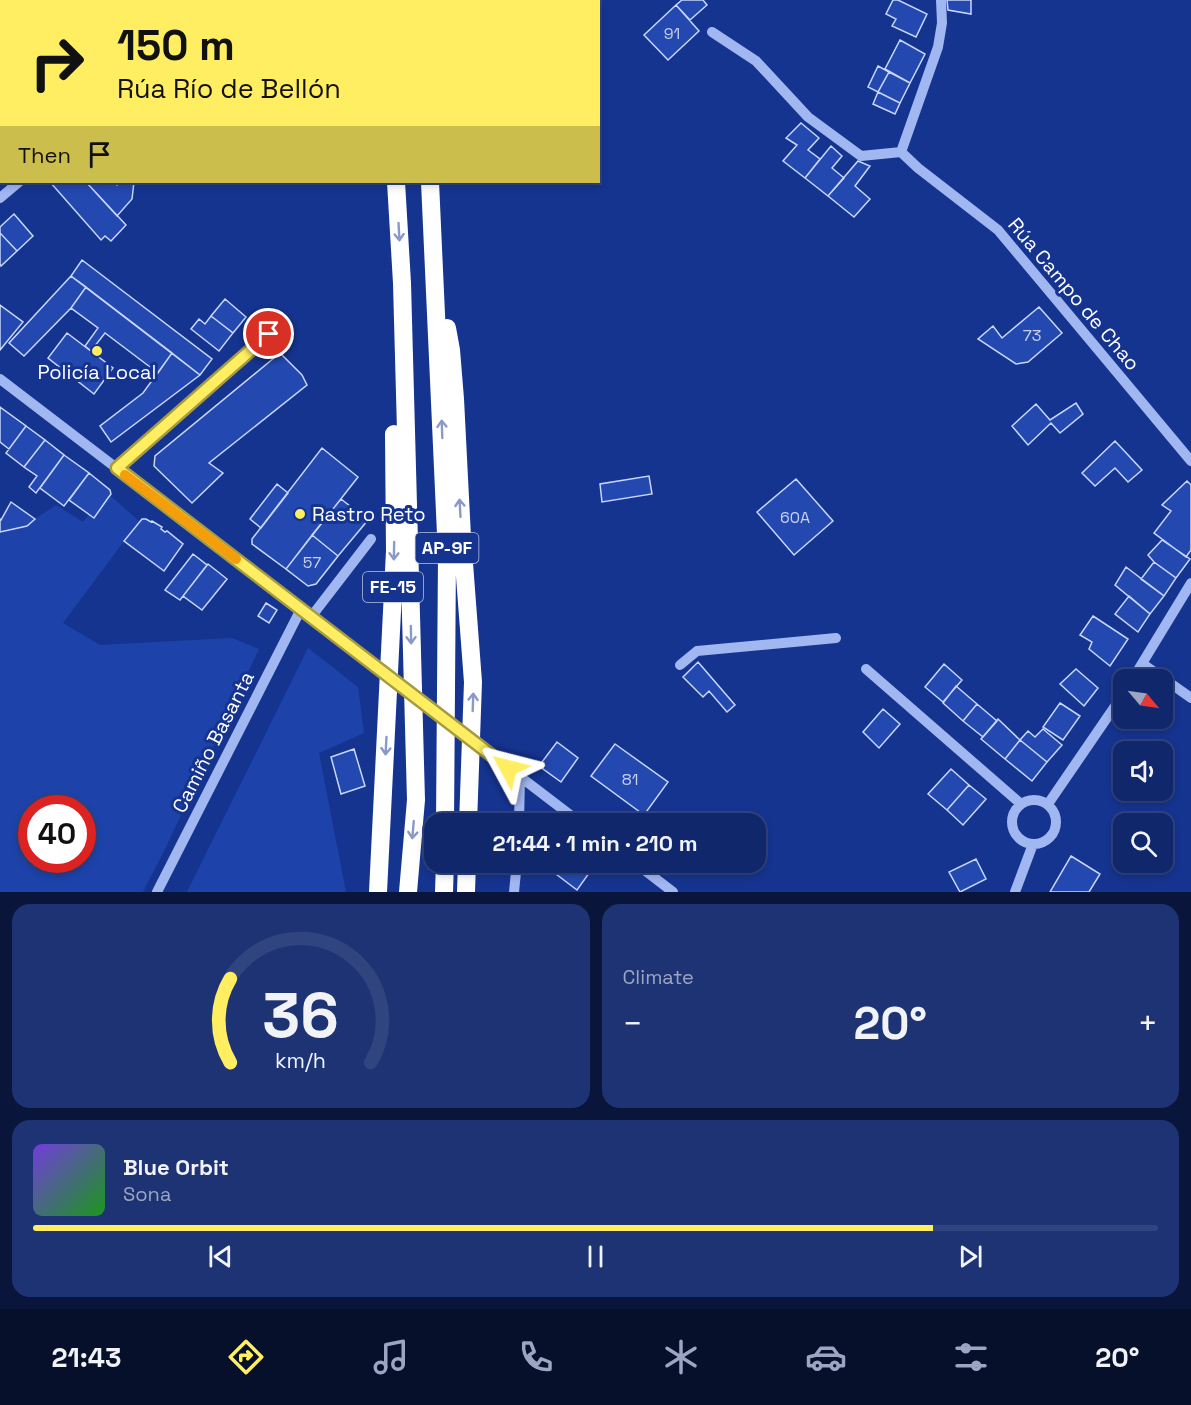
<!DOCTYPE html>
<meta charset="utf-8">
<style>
body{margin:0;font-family:"Space Grotesk",sans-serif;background:#1e3374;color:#f1f3f6;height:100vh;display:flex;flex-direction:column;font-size:22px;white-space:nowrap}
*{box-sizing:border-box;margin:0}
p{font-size:20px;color:#9ca5c2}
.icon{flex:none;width:33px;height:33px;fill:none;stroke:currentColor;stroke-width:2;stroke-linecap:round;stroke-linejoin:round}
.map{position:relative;height:892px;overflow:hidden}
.side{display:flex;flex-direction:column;gap:12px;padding:12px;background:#09153b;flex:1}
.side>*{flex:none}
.banner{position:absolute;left:0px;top:0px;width:600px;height:183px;box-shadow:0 3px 9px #0003,0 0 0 2px #30447f;background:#ffee61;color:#111;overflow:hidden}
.needle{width:39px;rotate:119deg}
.controls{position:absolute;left:1113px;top:669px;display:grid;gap:12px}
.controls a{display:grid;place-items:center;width:60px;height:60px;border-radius:12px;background:#10276c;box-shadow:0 3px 9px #0003,0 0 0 2px #30447f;font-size:30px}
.speed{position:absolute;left:18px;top:795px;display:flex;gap:12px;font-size:30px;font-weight:700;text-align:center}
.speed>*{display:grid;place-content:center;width:78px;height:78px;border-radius:50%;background:#10276c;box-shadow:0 3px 9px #0003,0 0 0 2px #30447f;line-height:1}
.speed .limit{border:9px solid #d22;background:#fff;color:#111}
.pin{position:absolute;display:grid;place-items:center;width:51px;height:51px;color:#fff;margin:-26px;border:3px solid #fff;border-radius:50%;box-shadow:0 2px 6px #0007}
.me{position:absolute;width:66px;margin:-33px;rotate:308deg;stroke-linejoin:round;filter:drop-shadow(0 0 4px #0008)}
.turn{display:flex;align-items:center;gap:21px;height:126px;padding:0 18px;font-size:27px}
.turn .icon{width:78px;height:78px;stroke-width:2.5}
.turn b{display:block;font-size:42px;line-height:51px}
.then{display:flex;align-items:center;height:57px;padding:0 18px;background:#0003;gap:12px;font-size:22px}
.big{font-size:45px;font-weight:700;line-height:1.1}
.side .widget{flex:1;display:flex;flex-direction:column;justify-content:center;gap:9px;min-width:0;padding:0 21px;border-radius:18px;background:#1e3374}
.side .dial{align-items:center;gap:0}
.dial svg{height:156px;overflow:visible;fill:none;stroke:#30447f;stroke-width:7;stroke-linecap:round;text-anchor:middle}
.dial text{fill:#f1f3f6;stroke:none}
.song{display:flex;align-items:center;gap:18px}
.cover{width:72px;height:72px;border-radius:9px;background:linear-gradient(135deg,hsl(260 70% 55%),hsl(120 70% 35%))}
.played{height:6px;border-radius:3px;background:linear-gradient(90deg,#ffee61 80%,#30447f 80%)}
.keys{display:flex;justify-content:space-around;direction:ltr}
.heat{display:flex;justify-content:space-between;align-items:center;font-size:33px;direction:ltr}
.side .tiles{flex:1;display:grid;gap:12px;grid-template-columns:1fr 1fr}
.widget:last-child{grid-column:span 2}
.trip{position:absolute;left:424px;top:813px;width:342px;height:60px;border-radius:18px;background:#10276c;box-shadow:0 3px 9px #0003,0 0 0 2px #30447f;font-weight:700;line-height:60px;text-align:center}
.dock{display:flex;height:96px;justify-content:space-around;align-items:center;background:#06102b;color:#9ca5c2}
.dock .icon{width:42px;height:42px}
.dock .active{color:#ffee61}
.dock b{font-size:27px;color:#f1f3f6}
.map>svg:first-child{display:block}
.green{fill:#1d43aa;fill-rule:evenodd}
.building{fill:#2348af;stroke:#c8d6fc;stroke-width:1.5}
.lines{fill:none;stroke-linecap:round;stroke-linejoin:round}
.minor{stroke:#a1b7f1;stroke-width:10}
.highway{stroke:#fff;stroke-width:18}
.oneway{stroke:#8a9ac8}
.route-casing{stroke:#a69b3f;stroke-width:15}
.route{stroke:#ffee61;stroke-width:10}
.slow{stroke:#f59e0b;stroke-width:10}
.poi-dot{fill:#ffee61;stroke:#153490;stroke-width:2}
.labels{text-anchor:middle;stroke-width:6;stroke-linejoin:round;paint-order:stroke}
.number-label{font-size:16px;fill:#c8d1eb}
.shield{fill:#153490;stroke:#b9c2de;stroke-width:1.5}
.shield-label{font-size:18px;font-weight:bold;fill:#fff}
.street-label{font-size:20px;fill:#fff;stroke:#153490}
.poi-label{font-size:20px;fill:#fff;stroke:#153490}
</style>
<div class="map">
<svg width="1191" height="892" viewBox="0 0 1191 892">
<rect width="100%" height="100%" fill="#153490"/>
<!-- green -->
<path class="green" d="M 106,492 L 139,521 L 63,623 L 100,645 L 232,638 L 259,649 L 166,847 L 143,892 L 0,892 L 0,532 L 27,526 L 35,519 L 56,505 L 83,522 ZM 32,808 L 82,808 L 82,860 L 32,860 Z
M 308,648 L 358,687 L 364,733 L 319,753 L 346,892 L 187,892 Z"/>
<!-- building -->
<path class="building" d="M 682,0 L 703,0 L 707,5 L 690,20 L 676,5 Z
M 893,0 L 898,0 L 927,14 L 916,37 L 892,26 L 896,19 L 886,14 Z
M 947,0 L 971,0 L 971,14 L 948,10 Z
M 676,5 L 699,31 L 668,60 L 644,35 Z
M 900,40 L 925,54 L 910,83 L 885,69 Z
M 878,66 L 889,72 L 878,92 L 868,87 Z
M 889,72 L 910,83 L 900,103 L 878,92 Z
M 878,92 L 900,103 L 895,114 L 873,104 Z
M 801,123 L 819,138 L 808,150 L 820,159 L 805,178 L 783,161 L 797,145 L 786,138 Z
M 831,146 L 842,156 L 832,168 L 844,178 L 828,196 L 805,178 Z
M 858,161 L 870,166 L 855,186 L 870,199 L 854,217 L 828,196 Z
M 50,182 L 86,182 L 126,225 L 111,241 L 105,236 L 101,240 Z
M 86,182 L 113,182 L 117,185 L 119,182 L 134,182 L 132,199 L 117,216 Z
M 14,214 L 33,236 L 17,251 L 0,233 L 0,227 Z
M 0,233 L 17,251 L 1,266 L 0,264 Z
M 82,260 L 212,359 L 200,375 L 71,276 Z
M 71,276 L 86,287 L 71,308 L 24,356 L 9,343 Z
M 86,287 L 172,353 L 158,373 L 105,333 L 91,351 L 85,346 L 98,328 L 71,308 Z
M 225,299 L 246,317 L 233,333 L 211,316 Z
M 0,305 L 23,322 L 0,350 Z
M 1039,307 L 1062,333 L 1028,362 L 1016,364 L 978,339 L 993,326 L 1002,338 Z
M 211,316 L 233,333 L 219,351 L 191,329 L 199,319 L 205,324 Z
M 67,333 L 113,368 L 94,394 L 48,358 Z
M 172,353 L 200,375 L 111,442 L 100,426 L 143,393 Z
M 280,353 L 302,375 L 307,385 L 209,463 L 223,473 L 192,503 L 154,466 L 155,456 Z
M 1076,403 L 1083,414 L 1060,433 L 1051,423 L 1028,445 L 1012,426 L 1036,404 L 1050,420 Z
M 0,407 L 26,426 L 9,449 L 0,442 Z
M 26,426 L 45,440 L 24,467 L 6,453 Z
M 45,440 L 64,455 L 36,493 L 29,487 L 37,476 L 24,467 Z
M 1115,441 L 1142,470 L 1128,482 L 1115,468 L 1095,486 L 1082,473 Z
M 322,448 L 358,477 L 286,569 L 252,544 L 252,539 Z
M 64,455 L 89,473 L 64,506 L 40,488 Z
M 89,473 L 110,490 L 111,494 L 108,498 L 94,518 L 69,500 Z
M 649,476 L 652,494 L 602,502 L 600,484 Z
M 796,479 L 833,521 L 794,555 L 757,512 Z
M 1187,481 L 1191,485 L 1191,550 L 1186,557 L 1154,533 L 1171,511 L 1162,505 Z
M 277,484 L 288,493 L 261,528 L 250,519 Z
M 341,499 L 368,520 L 338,556 L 312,535 Z
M 11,502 L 35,519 L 27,526 L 0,532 L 0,519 L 1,520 Z
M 142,519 L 146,519 L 151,522 L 152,521 L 162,527 L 161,529 L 165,532 L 167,531 L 183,544 L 164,571 L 124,541 Z
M 312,535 L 338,556 L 316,584 L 308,586 L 286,569 Z
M 1162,540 L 1190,559 L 1176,578 L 1154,562 L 1148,555 Z
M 193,554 L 207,565 L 180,600 L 165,590 Z
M 1154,562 L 1176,578 L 1164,596 L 1141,579 Z
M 208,564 L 227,579 L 202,610 L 183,596 Z
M 1126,567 L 1164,596 L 1150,614 L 1115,585 Z
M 1129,596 L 1150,614 L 1138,632 L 1115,614 Z
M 266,603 L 277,610 L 269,623 L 258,616 Z
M 1093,616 L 1128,639 L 1110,666 L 1089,649 L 1092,642 L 1080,635 Z
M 698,662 L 735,705 L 727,712 L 709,691 L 703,697 L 683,677 Z
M 944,664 L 962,680 L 943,702 L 925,687 Z
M 1076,669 L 1098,688 L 1084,706 L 1060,684 Z
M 956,686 L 977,704 L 963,721 L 943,703 Z
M 1060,703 L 1080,716 L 1063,740 L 1043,727 Z
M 977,704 L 997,721 L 983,737 L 963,721 Z
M 883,709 L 900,724 L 879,748 L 863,732 Z
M 998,719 L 1020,740 L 1005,759 L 981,739 Z
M 1043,729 L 1062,745 L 1047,762 L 1020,740 L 1028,731 L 1035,737 Z
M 1020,740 L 1047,762 L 1032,781 L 1005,759 Z
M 557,742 L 578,758 L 561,782 L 539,766 Z
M 615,744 L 668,782 L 644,815 L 591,776 Z
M 354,749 L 365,786 L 341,794 L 331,757 Z
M 951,769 L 969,785 L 947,810 L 928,794 Z
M 969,785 L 986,799 L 963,825 L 947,810 Z
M 1071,856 L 1100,874 L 1089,892 L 1050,892 Z
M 976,859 L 986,879 L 960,892 L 949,872 Z
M 541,862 L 564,862 L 556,874 Z
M 564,862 L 597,862 L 577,890 L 556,874 Z"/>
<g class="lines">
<!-- minor -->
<path class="minor" d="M 941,0 L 942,23 L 938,47 L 901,152 L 918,168 L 998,230 L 1191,461
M 218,2 L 219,0
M 712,32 L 756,61 L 808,117 L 861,156 L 901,152
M 0,198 L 19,182
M 0,379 L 582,824
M 117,468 L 269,334
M 311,617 L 371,539
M 1143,664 L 1191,698
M 680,665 L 697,651 L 836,638
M 866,669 L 1021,804
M 1132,680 L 1191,583
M1012 822a22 22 0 1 1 44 0a22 22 0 1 1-44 0Z
M 1048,804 L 1124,693
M 519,824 L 520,777
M 634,862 L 673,892
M 157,892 L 301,609
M 514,892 L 517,862
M 1015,892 L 1033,844"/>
<!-- highway -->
<path class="highway" d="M 386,0 L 386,2
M 420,0 L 420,2
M 396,182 L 402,283 L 416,800 L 408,892
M 430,182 L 447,556 L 445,824
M 447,328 L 451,350 L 455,399 L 462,537 L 473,682 L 468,824
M 378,892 L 395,551 L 394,434
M 444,892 L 445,862
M 466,892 L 467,862"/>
</g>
<!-- one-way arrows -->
<defs><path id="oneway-shaft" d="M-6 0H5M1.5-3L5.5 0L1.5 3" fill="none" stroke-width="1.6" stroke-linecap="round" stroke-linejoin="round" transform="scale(1.5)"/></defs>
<g class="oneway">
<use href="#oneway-shaft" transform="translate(399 232) rotate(87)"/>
<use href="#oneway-shaft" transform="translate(442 429) rotate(-92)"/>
<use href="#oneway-shaft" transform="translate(460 508) rotate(-93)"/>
<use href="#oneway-shaft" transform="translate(394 551) rotate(91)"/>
<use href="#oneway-shaft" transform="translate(411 635) rotate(89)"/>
<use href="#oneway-shaft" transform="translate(473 702) rotate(-88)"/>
<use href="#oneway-shaft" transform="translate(386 746) rotate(93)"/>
<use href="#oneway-shaft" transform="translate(413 830) rotate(95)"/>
</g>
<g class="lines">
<!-- route casing -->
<g class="route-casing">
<path id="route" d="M 269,334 L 117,468 L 508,768"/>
</g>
<!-- route -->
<use href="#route" class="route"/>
<!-- slow -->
<path class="slow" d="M 125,475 L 236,559"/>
</g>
<!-- markers -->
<g class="poi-dot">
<circle cx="97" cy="351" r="6"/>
<circle cx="300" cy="514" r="6"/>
</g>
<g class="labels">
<!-- number labels -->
<g class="number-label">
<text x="672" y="39">91</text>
<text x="1032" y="341">73</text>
<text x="795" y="523">60A</text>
<text x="312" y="568">57</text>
<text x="630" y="785">81</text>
</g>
<!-- shield labels -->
<g class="shield">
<rect x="415.5" y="533" width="63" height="30" rx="4.5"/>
<rect x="363" y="572" width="60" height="30" rx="4.5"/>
</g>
<g class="shield-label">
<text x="447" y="554">AP-9F</text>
<text x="393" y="593">FE-15</text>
</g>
<!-- street labels -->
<g class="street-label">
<text transform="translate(1074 294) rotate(50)" y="7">Rúa Campo de Chao</text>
<text transform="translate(213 742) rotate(-63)" y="7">Camiño Basanta</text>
</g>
<!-- poi labels -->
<g class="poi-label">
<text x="97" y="379">Policía Local</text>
<text x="312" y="521" text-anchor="start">Rastro Reto</text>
</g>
</g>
</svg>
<div class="controls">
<a><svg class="needle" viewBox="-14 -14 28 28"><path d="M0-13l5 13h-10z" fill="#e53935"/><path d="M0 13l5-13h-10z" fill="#9ca5c2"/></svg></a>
<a><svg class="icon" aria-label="sound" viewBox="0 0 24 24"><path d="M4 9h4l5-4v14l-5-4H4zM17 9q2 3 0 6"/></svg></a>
<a><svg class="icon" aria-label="search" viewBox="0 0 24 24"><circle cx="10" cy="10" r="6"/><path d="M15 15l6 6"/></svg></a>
</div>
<div class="speed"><div class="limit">40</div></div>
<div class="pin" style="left:269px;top:334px;background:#d93025"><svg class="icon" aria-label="arrive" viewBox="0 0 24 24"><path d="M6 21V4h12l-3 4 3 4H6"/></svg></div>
<svg class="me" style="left:508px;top:768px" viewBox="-20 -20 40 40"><path d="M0-17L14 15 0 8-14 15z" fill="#ffee61" stroke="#fff" stroke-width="4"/></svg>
<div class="trip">21:44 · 1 min · 210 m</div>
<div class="banner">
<div class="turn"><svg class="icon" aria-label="right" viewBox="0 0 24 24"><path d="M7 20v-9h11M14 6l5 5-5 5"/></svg><div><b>150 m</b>Rúa Río de Bellón</div></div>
<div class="then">Then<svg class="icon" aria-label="arrive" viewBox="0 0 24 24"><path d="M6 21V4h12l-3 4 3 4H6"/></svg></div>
</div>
</div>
<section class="side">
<div class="tiles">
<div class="widget dial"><svg viewBox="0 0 100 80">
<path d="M14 69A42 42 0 1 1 86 69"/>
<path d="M14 69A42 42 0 0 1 14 26" stroke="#ffee61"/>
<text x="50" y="56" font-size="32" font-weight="700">36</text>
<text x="50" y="72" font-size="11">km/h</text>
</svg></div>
<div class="widget"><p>Climate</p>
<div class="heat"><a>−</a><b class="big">20°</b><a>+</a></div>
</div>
<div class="widget">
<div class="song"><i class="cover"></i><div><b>Blue Orbit</b><p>Sona</p></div></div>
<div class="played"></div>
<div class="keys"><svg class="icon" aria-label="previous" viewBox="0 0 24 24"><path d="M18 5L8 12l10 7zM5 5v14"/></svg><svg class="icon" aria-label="pause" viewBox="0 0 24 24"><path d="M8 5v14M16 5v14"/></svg><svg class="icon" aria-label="next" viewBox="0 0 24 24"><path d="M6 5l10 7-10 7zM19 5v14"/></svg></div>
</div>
</div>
</section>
<nav class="dock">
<b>21:43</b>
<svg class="icon active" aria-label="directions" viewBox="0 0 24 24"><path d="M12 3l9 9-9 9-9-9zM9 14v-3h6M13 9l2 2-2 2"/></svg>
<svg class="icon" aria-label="music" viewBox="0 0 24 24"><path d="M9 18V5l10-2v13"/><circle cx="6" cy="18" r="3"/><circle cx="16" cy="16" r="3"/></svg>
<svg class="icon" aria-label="phone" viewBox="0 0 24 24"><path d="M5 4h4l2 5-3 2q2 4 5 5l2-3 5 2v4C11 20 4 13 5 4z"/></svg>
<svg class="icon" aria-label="climate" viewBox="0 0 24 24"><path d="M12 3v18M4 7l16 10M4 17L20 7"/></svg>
<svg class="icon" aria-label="car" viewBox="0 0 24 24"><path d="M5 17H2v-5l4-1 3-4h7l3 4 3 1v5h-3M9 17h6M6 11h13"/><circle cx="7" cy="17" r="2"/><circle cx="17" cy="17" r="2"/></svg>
<svg class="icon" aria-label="filters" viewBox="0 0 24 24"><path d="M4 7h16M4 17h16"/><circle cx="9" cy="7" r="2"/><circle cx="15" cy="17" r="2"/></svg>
<b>20°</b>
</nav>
